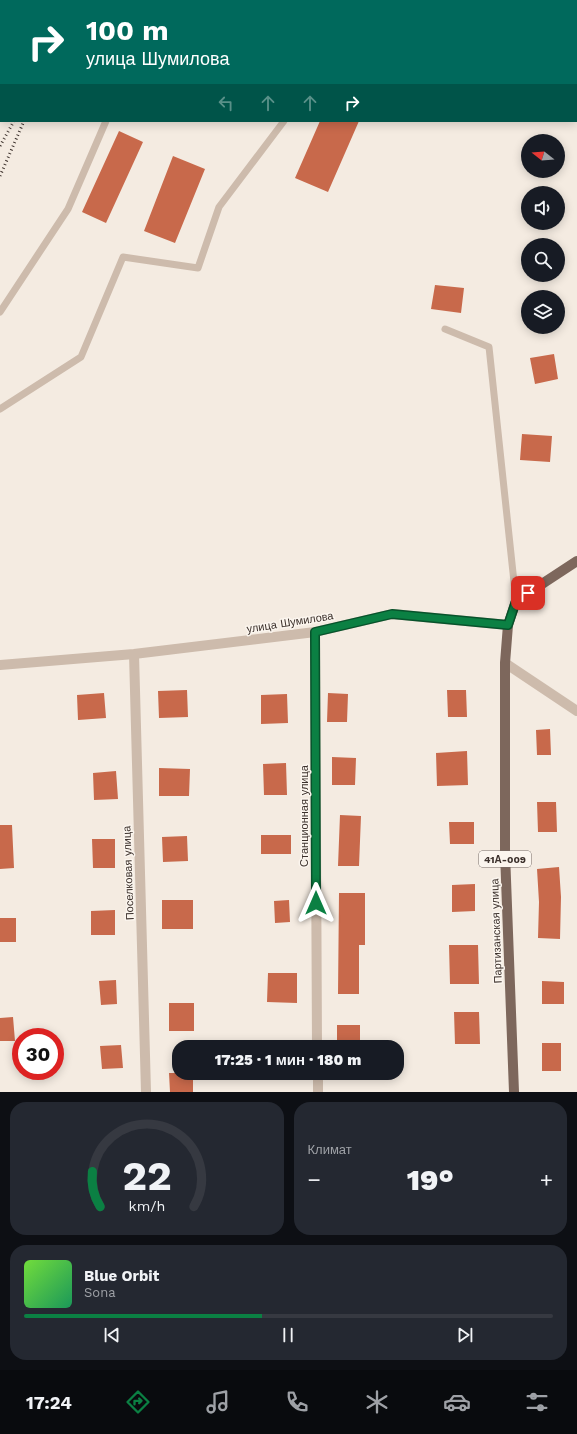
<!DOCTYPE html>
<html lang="ru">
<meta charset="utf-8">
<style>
body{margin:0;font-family:"Work Sans",sans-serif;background:#242831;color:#f1f3f6;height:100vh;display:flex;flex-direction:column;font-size:15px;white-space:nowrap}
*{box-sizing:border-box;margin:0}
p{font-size:13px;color:#9ea1a6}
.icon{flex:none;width:22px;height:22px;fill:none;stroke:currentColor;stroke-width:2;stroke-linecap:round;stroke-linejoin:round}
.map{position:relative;height:1092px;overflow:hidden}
.panel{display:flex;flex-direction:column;gap:10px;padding:10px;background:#0d0f14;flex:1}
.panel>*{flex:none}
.hud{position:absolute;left:0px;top:0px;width:577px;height:122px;box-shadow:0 2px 10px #0003;background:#00695c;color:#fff;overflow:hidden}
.needle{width:26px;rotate:287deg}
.controls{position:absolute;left:521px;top:134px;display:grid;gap:8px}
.controls a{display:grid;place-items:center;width:44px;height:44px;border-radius:50%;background:#171b24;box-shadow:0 2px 10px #0003;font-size:20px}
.speed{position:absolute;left:12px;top:1028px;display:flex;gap:8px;font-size:20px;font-weight:700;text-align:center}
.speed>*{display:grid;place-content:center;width:52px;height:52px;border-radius:50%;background:#171b24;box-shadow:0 2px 10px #0003;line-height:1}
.speed .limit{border:6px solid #d22;background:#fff;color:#111}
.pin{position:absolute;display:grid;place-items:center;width:34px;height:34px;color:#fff;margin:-17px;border-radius:8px;box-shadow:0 2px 6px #0006}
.me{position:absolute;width:44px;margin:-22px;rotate:0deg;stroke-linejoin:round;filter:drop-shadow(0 0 3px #0008)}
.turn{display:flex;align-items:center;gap:14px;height:84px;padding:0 20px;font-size:18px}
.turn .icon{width:52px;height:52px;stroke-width:2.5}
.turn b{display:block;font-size:28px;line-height:34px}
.lanes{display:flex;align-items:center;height:38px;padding:0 20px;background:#0003;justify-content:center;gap:20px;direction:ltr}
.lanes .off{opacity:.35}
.big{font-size:30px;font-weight:800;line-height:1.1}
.panel .tile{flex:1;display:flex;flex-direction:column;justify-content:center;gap:6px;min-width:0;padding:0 14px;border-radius:16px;background:#242831}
.panel .dial{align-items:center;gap:0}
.dial svg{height:104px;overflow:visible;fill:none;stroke:#363941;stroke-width:7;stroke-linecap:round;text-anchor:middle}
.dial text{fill:#f1f3f6;stroke:none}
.song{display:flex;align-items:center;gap:12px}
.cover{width:48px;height:48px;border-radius:6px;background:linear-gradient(135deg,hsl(100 70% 55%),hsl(150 70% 35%))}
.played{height:4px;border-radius:2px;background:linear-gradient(90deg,#0b8043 45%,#363941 45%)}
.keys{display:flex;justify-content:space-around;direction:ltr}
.heat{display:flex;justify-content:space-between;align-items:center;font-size:22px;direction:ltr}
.panel .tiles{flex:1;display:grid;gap:10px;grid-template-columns:1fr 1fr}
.tile:last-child{grid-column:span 2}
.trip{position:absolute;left:172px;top:1040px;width:232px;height:40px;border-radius:16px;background:#171b24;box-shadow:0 2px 10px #0003;font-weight:800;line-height:40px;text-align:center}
.menu{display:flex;height:64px;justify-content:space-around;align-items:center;background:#090b0e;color:#9ea1a6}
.menu .icon{width:28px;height:28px}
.menu .selected{color:#0b8043}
.menu b{font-size:18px;color:#f1f3f6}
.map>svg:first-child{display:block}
.building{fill:#c8694b}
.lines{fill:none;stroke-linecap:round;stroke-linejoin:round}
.lane{stroke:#cdbbac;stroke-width:7}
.street{stroke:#cdbbac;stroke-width:10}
.primary{stroke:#7d675c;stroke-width:10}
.rail{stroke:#3b302b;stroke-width:3;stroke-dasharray:1 3;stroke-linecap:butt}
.route-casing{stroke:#07532c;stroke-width:10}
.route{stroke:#0b8043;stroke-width:7}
.labels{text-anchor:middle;stroke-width:3;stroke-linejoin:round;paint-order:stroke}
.shield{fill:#fbf5ee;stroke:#756b66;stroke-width:1}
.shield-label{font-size:10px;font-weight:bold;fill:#3b302b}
.street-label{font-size:11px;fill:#3b302b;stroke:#fbf5ee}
</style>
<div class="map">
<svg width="577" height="1092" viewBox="0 0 577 1092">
<rect width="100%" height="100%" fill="#f4ebe1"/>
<!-- building -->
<path class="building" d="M 320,121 L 359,121 L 328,192 L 295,178 Z
M 119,131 L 143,142 L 106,223 L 82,212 Z
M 173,156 L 205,169 L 175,243 L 144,231 Z
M 435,285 L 464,288 L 461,313 L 431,309 Z
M 554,354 L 558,379 L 535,384 L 530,358 Z
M 522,434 L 552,436 L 550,462 L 520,460 Z
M 187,690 L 188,717 L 159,718 L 158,691 Z
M 447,690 L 466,690 L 467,717 L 448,717 Z
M 104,693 L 106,718 L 78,720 L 77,695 Z
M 328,693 L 348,694 L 347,722 L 327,722 Z
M 287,694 L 288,723 L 261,724 L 261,695 Z
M 550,729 L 551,755 L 537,755 L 536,730 Z
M 467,751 L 468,785 L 437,786 L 436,753 Z
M 332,757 L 356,758 L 355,785 L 332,785 Z
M 286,763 L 287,795 L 264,795 L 263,764 Z
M 159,768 L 190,769 L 189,796 L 159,796 Z
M 116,771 L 118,799 L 94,800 L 93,773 Z
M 537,802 L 556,802 L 557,832 L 538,832 Z
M 340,815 L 361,816 L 359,866 L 338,866 Z
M 449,822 L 474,822 L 474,844 L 450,844 Z
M 0,825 L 12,825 L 14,868 L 0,869 Z
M 261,835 L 291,835 L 291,854 L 261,854 Z
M 187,836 L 188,861 L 163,862 L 162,837 Z
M 92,839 L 115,839 L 115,868 L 93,868 Z
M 559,867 L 561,897 L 560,939 L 538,938 L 539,902 L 537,869 Z
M 475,884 L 475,911 L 452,912 L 452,885 Z
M 339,893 L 365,893 L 365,945 L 359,945 L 359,994 L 338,994 Z
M 162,900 L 193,900 L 193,929 L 162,929 Z
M 289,900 L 290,922 L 275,923 L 274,901 Z
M 115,910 L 115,935 L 91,935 L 91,911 Z
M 0,918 L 16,918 L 16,942 L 0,942 Z
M 449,945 L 478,945 L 479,984 L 450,984 Z
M 268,973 L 297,973 L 297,1003 L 267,1002 Z
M 116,980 L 117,1004 L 101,1005 L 99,981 Z
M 542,981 L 564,982 L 564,1004 L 542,1004 Z
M 169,1003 L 194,1003 L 194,1031 L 169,1031 Z
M 454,1012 L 479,1012 L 480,1044 L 455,1044 Z
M 13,1017 L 15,1041 L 0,1041 L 0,1018 Z
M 337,1025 L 360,1025 L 360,1047 L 337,1047 Z
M 542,1043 L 561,1043 L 561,1071 L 542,1071 Z
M 121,1045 L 123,1068 L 102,1069 L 100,1046 Z
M 169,1073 L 193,1073 L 193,1092 L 170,1092 Z"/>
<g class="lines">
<!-- lane -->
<path class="lane" d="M 157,1 L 158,0
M 310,1 L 311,0
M 0,312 L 68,209 L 106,121
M 445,329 L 489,347 L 516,601
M 0,409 L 81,357 L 123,257 L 198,268 L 219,207 L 284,121"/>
<!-- street -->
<path class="street" d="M 315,632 L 317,1047
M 134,654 L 146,1092
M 505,663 L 577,711
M 0,665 L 134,654 L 315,632 L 392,614 L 508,625
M 318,1073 L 318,1092"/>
<!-- primary -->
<path class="primary" d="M 514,1092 L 505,853 L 505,663 L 508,625 L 516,601 L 577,561"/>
<!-- rail -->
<path class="rail" d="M 16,1 L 17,0
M 34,1 L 34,0
M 85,1 L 86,0
M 0,44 L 1,41
M 0,88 L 1,85
M 0,146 L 14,121
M 0,176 L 24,121"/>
</g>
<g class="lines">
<!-- route casing -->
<g class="route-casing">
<path id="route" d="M 316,903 L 315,632 L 392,614 L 508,625 L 516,601 L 528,593"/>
</g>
<!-- route -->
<use href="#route" class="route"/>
</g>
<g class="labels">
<!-- shield labels -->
<rect class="shield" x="479" y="851" width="52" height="16" rx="3"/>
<g class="shield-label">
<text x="505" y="863">41А-009</text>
</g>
<!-- street labels -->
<g class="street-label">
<text transform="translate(290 622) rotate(-9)" y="4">улица Шумилова</text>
<text transform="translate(304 816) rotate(-90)" y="4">Станционная улица</text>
<text transform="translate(128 873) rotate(-92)" y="4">Поселковая улица</text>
<text transform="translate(496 931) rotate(-92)" y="4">Партизанская улица</text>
</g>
</g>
</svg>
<div class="controls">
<a><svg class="needle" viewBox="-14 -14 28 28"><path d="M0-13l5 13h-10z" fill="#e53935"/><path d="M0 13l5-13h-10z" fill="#9ea1a6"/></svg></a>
<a><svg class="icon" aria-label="sound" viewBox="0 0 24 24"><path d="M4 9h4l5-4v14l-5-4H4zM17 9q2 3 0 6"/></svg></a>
<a><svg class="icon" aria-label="search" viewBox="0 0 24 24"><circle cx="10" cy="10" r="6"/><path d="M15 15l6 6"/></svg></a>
<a><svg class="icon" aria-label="layers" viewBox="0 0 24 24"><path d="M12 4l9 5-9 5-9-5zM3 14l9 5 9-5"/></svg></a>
</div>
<div class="speed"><div class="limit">30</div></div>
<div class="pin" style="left:528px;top:593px;background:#d93025"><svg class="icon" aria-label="arrive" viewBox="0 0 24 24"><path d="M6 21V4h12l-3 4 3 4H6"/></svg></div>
<svg class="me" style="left:316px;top:903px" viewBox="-20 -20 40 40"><path d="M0-17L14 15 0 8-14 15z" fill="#0b8043" stroke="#fff" stroke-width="4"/></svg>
<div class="trip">17:25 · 1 мин · 180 m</div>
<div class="hud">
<div class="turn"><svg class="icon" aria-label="right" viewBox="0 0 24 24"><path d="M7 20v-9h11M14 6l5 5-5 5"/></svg><div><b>100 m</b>улица Шумилова</div></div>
<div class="lanes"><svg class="icon off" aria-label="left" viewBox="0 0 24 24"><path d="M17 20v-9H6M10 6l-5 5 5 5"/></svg><svg class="icon off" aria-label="ahead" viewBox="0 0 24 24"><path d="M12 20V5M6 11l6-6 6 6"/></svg><svg class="icon off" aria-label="ahead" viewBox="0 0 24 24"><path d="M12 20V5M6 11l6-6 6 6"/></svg><svg class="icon" aria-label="right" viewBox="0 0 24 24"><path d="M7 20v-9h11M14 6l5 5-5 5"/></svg></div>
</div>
</div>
<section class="panel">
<div class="tiles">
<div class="tile dial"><svg viewBox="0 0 100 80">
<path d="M14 69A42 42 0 1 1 86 69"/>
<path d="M14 69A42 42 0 0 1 8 42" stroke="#0b8043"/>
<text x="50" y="56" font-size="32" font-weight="700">22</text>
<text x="50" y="72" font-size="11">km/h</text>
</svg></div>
<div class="tile"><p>Климат</p>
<div class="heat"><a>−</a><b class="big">19°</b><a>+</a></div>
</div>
<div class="tile">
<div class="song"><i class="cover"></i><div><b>Blue Orbit</b><p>Sona</p></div></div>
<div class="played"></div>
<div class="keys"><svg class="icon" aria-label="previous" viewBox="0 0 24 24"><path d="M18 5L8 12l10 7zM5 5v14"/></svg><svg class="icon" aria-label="pause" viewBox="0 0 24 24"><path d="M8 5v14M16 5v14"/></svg><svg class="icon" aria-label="next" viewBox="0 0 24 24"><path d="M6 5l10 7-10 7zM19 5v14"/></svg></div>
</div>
</div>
</section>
<nav class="menu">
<b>17:24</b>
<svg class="icon selected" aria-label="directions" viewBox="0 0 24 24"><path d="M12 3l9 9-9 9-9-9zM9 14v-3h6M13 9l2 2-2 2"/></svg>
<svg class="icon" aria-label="music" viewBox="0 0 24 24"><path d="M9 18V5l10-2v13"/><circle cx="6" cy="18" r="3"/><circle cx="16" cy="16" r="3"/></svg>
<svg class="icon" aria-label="phone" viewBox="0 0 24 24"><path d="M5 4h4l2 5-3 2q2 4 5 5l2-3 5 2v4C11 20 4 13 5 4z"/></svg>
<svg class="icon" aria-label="climate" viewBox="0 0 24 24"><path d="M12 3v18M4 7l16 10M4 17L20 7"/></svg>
<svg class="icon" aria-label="car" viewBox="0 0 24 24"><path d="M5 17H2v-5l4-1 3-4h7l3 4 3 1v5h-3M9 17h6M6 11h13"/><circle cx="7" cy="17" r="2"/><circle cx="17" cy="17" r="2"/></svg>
<svg class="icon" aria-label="filters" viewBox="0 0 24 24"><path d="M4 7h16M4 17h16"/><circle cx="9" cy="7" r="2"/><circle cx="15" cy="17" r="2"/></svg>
</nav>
